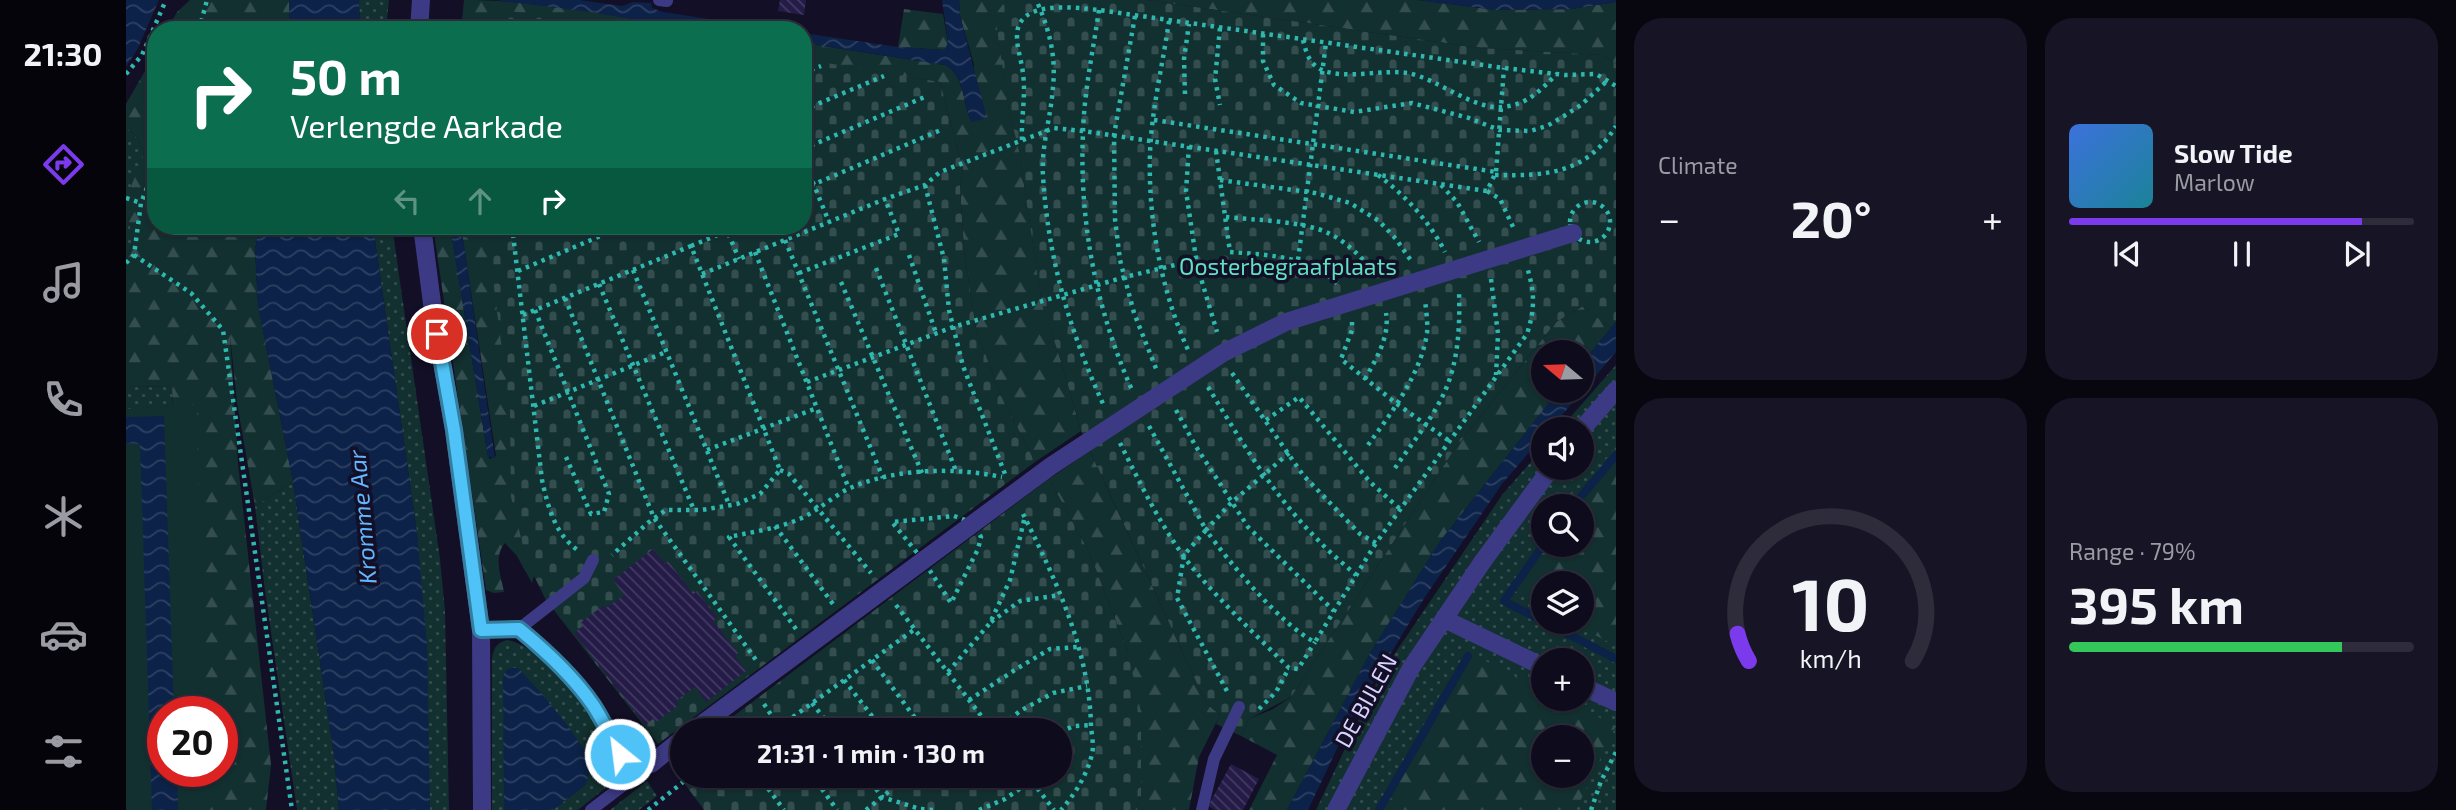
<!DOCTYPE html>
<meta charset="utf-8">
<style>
body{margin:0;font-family:"Exo 2",sans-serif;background:#171425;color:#f1f3f6;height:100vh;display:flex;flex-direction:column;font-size:26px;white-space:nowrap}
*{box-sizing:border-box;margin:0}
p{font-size:23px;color:#9b9ba3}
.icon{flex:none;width:38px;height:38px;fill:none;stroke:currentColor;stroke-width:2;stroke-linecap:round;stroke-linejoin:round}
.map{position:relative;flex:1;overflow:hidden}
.sheet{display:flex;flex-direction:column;gap:18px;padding:18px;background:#08060f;width:840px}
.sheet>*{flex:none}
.banner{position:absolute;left:21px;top:21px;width:665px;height:214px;border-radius:28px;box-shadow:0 2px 5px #0004,0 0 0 2px #2e2b3b;background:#0b6e4f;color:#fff;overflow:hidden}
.needle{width:46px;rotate:289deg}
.fabs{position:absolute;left:1405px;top:340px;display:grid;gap:14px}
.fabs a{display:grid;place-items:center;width:63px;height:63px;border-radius:50%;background:#0e0b1c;box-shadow:0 2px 5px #0004,0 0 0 2px #2e2b3b;font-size:35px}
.speed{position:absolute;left:21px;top:696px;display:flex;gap:14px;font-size:35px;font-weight:700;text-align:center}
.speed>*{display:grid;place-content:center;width:91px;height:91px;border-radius:50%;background:#0e0b1c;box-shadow:0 2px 5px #0004,0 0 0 2px #2e2b3b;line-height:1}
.speed .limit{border:10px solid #d22;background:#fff;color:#111}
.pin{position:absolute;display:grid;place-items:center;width:60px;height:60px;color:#fff;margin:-30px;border:4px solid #fff;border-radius:50%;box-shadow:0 2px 7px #0007}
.me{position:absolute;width:77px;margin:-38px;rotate:331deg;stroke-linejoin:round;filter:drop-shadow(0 0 5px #0008)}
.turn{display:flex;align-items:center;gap:24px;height:147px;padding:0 28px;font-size:32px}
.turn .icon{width:91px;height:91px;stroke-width:2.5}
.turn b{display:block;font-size:49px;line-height:60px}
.lanes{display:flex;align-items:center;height:66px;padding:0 28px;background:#0003;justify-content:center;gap:35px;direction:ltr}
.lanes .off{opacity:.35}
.big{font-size:52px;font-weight:700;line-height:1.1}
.sheet .card{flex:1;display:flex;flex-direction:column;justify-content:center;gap:10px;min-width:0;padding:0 24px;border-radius:28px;background:#171425}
.sheet .dial{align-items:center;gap:0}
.dial svg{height:182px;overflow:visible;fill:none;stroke:#2e2b3b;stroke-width:7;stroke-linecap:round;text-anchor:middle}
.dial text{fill:#f1f3f6;stroke:none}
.song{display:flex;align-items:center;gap:21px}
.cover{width:84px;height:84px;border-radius:10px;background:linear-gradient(135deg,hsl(220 70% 55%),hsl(190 70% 35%))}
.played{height:7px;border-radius:4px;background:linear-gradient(90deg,#7c3aed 85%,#2e2b3b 85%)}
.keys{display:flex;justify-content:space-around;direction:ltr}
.heat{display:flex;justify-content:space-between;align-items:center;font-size:38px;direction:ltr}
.charge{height:10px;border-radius:5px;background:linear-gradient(90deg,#34c759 79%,#2e2b3b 0)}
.sheet .tiles{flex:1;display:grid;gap:18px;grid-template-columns:repeat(2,1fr)}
.trip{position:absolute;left:544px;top:718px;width:402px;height:70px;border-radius:35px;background:#0e0b1c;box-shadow:0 2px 5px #0004,0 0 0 2px #2e2b3b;font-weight:700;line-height:70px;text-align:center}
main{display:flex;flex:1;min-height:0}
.tab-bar{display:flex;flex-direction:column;width:126px;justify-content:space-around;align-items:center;background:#06040b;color:#9b9ba3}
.tab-bar .icon{width:49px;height:49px}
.tab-bar .active{color:#7c3aed}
.tab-bar b{font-size:32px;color:#f1f3f6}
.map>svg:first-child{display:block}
.green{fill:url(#green-dots);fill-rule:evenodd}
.forest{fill:url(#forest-firs);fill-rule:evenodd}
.cemetery{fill:url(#cemetery-stones)}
.pitch{fill:#12302f}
.water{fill:url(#water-waves)}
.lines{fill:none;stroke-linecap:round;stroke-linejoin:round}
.stream{stroke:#0c2248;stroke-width:8}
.building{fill:url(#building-back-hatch)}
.path{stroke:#2fb8b0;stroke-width:4.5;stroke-dasharray:3.5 5;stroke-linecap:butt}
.service{stroke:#3d3a85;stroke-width:12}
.pedestrian{stroke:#3d3a85;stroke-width:18}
.minor{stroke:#3d3a85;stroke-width:18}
.route-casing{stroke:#337fa1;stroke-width:18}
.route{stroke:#4fc3f7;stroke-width:12}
.labels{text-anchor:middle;stroke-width:7;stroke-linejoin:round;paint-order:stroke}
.park-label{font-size:23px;fill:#5fe0c0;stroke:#130f26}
.street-label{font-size:23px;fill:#d9d4ff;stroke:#130f26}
.water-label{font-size:24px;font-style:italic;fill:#62b6ff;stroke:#130f26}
</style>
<main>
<nav class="tab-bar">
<b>21:30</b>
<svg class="icon active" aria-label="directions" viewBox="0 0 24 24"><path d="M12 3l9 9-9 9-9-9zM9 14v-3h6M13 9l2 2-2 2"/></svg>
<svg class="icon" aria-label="music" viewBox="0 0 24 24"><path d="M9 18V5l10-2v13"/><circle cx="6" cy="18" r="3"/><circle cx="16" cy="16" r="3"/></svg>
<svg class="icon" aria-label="phone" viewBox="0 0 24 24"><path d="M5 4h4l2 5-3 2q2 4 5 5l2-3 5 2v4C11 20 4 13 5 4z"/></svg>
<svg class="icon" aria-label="climate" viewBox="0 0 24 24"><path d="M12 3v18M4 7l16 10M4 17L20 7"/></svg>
<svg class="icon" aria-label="car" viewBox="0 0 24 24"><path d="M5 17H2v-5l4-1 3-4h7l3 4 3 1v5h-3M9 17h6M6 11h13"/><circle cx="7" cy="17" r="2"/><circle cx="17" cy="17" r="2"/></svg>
<svg class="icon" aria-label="filters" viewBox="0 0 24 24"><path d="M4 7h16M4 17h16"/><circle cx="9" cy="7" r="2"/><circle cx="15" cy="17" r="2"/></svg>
</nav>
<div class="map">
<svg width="1490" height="810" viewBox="0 0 1490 810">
<defs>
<pattern id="green-dots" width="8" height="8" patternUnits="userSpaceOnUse" patternTransform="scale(1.75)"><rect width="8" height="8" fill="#12302f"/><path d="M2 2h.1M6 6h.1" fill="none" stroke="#344d4e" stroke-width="1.8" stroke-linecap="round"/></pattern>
<pattern id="forest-firs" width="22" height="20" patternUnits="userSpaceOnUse" patternTransform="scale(1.75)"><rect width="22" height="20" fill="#12302f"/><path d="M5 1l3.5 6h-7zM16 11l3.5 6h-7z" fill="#344d4e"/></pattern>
<pattern id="cemetery-stones" width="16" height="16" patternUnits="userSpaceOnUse" patternTransform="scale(1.75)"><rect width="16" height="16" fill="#12302f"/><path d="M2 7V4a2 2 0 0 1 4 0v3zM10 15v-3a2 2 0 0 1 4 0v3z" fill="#344d4e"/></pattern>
<pattern id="water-waves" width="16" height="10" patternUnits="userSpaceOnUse" patternTransform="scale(1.75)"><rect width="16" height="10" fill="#0c2248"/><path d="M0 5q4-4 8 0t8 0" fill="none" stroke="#2f4163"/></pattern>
<pattern id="building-back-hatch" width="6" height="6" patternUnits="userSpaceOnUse" patternTransform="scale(1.75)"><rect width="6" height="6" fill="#241b47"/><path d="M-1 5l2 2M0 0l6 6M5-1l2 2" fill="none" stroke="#433b63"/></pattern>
</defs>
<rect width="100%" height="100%" fill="#130f26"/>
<!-- green -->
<path class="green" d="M 233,0 L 263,0 L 260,30 L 234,30 Z
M 0,127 L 12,139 L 18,154 L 2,216 L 7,239 L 0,262 Z
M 247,226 L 266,226 L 314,559 L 319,611 L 323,810 L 304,810 L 291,533 Z
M 1490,365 L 1490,810 L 1190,810 L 1253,677 L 1376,495 L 1417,448 L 1418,467 L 1456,467 L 1456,429 L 1434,429 ZM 1418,506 L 1456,506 L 1456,544 L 1418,544 ZM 1418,583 L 1456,583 L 1456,621 L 1418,621 ZM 1418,660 L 1456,660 L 1456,698 L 1418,698 ZM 1418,737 L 1456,737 L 1456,775 L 1418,775 Z
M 46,386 L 57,712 L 0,410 L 0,387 Z
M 167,482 L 208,755 L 213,810 L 171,810 L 139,591 L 129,506 Z
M 381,640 C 422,646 491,738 488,779 L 482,786 L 452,810 L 427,810 L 459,785 L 465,767 L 379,753 L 378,810 L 366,810 L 366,658 C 368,648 370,643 381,640 Z
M 521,781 L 531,796 L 513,810 L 484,810 Z"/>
<!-- forest -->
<path class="forest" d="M 64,0 L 163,0 L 164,30 L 41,30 L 51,12 Z
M 338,0 C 416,0 493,17 570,30 L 335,30 Z
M 833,0 L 880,0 L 870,16 L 884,118 L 892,144 L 916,304 L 935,361 L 955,431 L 909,462 L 875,396 L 850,329 L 838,250 L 834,187 L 837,169 L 814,82 L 677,60 L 677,43 L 819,65 C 838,74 837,104 845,121 L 848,64 L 834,16 Z
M 1021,0 L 1291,0 L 1370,10 L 1446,9 L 1490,2 L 1490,64 L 1477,55 L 1354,48 Z
M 778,9 L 817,14 L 822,43 L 819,50 L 772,47 Z
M 30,52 L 30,226 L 134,226 L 129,249 L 132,305 L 167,482 L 129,506 L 111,403 L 104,334 L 112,463 L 145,765 L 140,810 L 52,810 L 51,772 L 96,772 L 96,712 L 57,712 L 46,386 L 0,387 L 0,262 L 7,239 L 2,216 L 4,189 L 18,154 L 12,139 L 0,127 L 0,104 Z
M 307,226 L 324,226 L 362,457 L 364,459 L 370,456 L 335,226 L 364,226 L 408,576 L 406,583 L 391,556 L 379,543 C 367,557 375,575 378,592 L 368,593 L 360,590 Z
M 1457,306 L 1485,328 L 1456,363 L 1456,352 L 1418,352 L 1418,390 L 1433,390 L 1315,540 L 1244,653 L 1161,810 L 1123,810 L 1151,755 L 1115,736 L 1123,719 L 1147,709 L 1165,697 L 1330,447 L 1430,322 Z
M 1490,447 L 1490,646 L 1442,621 L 1456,621 L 1456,583 L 1418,583 L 1417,607 L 1384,588 L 1417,539 L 1418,544 L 1456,544 L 1456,506 L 1442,506 Z
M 964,451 L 1080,703 L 1094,715 L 1073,757 L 1063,810 L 1009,810 L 1015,796 L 1002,652 L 963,552 L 923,479 Z
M 1342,652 L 1417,690 L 1418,698 L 1435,698 L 1490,726 L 1450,810 L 1254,810 L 1315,693 ZM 1418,737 L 1456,737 L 1456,775 L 1418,775 Z"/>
<!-- cemetery -->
<path class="cemetery" d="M 880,0 L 1021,0 L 1354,48 L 1477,55 L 1490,64 L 1490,322 L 1485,328 L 1457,306 L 1430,322 L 1330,447 L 1165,697 L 1123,719 L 1115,736 L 1090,724 L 1094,715 L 1080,703 L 955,431 L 935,361 L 916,305 L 892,145 L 884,118 L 869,15 Z
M 384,11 L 500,30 L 360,30 L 363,25 Z
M 677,59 L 814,82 L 837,169 L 834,187 L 838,250 L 850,329 L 875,396 L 909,462 L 532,744 L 420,600 L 401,562 L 385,497 L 384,412 L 360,226 L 677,226 Z
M 923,479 L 963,552 L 1002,652 L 1015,713 L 1015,796 L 1009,810 L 578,810 L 544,764 L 556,754 L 556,775 L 934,775 L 934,730 L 589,730 Z"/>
<!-- pitch -->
<path class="pitch" d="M 71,405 L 74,712 L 37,712 L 37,772 L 74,772 L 74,810 L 0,810 L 0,409 Z"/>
<!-- water -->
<path class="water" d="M 0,0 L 33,0 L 11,50 L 0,67 Z
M 163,0 L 233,0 L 234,30 L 164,30 Z
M 369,0 L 454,0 L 496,6 L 507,2 L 525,3 L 526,8 L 537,12 L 655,30 L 570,30 L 465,12 Z
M 816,0 L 833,0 L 834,16 L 860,114 L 858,119 L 845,122 C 838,104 838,74 819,65 L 677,43 L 677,33 L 772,47 L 819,50 L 822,42 Z
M 1291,0 L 1490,0 L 1490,2 L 1446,9 L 1370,10 Z
M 134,226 L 247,226 L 291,533 L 301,644 L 304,810 L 213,810 L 208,755 L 167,482 L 132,305 L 129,249 Z
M 324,226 L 335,226 L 369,458 L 362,457 Z
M 1490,322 L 1490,352 L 1424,429 L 1418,429 L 1417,436 L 1376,484 L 1299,597 L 1225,719 L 1182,810 L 1161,810 L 1244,653 L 1315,540 L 1433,390 L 1456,390 L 1456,363 Z
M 38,416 L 48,712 L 37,712 L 37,772 L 51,772 L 52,810 L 26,810 L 14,444 L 0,443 L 0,417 Z
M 385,668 L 392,668 L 416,694 L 442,726 L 464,759 L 465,767 L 459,785 L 427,810 L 378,810 L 377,676 L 380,670 Z"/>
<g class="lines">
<!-- stream -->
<path class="stream" d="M 1447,506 L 1490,455
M 1418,544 L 1378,601 L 1490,659
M 1253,810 L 1342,656"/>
</g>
<!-- building -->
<path class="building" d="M 654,0 L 680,0 L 678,15 L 652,11 Z
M 527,549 L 539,564 L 542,561 L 567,594 L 571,591 L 591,618 L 587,621 L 612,653 L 609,656 L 620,671 L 580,702 L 569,687 L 550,701 L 553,705 L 530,722 L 527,719 L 519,725 L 448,633 L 457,626 L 454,623 L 478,605 L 480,608 L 498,595 L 487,580 Z
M 1105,764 L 1133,779 L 1117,810 L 1089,810 L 1082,806 Z"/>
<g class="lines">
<!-- path -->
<path class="path" d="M 912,4 C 924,32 930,57 927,87 C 925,117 915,146 917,176 C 922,259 944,332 978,406
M 973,10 C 967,51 958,92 957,133 C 953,221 970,309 1006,390
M 1009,16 L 988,135 L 989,219 L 994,260 L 1008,313 L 1031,371
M 1043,21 C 1037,63 1025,113 1024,154 C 1022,220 1035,291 1063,352
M 1094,28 L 1089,79 L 1094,105
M 73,30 L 81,0
M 1137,34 L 1137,61 L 1148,85 L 1175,103 L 1228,112 L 1286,103 L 1343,118 L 1373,130 L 1404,131 L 1421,126 L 1438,116 L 1455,105 L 1482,80
M 1177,40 C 1180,52 1183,64 1196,70 C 1220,80 1256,69 1282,73 C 1312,79 1347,110 1377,107 C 1403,104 1413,91 1431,74
M 677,73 L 695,66
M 0,74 L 16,55 L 40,0
M 1059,94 L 1058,59 L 1063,24
M 677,110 L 758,76
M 1028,120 L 1370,172
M 896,140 C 895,118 900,96 897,74 C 896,62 891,49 891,37 C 890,0 944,7 973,10 L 1378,68 L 1439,75 L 1470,74 L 1490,86
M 1063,146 L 1060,191 L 1071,265 L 1091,332
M 677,149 L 801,96
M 1090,151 L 1104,252 C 1144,255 1183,256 1213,285
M 677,158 L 703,222
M 1252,175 C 1279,195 1304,222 1319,252
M 1369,175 C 1421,176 1460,174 1490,126
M 1094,180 L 1189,193 L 1224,203 L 1253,221 L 1270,239 L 1286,262
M 799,185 L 818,259 L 823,310 L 837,366 L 879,474
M 1315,185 L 1331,202 L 1353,242
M 677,189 L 817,129
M 1361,191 L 1374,199 L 1388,229
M 0,198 L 15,203
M1444 222a20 20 0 1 1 40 0a20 20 0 1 1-40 0Z
M 1100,217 C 1128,220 1180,221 1204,234 C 1222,243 1237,258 1249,275
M 386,226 L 416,480 C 422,507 429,535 453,551
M 599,226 L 613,259
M 387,231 L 399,226
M 659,240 L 757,478
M 565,246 L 601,231
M 629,252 L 723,489
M 8,255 L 65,293 L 97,330 L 166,810
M 783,255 L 810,333
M 1172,260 L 1200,43
M 0,263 L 8,255 L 15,203 L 30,165
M 750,268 L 830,471
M 507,270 L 602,502
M 392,271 L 498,226
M 673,273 L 773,234 L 759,199
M 576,274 L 759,199 L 799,185 L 814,172 L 928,128 L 957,131 L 1361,191 L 1370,172 L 1378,68
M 1365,279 L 1372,334 L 1370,375
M 715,282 L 796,473
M 473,284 L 568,510
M 439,298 L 528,518 L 630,660
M 409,310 L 483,494 L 478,512 L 465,514 L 440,457
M 397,315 L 565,246 L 654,470 L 634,494 L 611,504 L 576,510 L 540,510 L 523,522 L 486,555
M 1226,322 L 1226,330 L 1215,359 L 1271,404 L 1322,440
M 1106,373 L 1177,475 L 1234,534 L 1250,543 L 1401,334 C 1409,309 1409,293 1401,267
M 1239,379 C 1250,359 1264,337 1260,313
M 681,382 L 827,327 L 999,277 L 1070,260
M 1082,387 C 1115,441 1149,498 1194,542 C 1205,554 1218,564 1230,575
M 408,406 L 540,352
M 1050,410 L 1069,445 L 1122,527 L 1208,611
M 1140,420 L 1173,397 L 1244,482 L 1274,509
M 1023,426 L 1080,530 L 1058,555 L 1051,598 L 1102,693
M 994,443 C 1016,487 1039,535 1070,572 C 1099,606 1132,637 1163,668 L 1172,669 L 1189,642
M 1242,445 C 1266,412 1295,374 1301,333 C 1302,323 1300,310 1299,300
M 581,450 L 691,408
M 1163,453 L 1105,503 L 1080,530 C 1102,561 1156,626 1189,642 L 1250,543
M 1269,468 C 1286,443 1307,418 1319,391 C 1333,359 1334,324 1333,290
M 654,470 L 663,474 L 745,573
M 897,514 C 930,580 964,652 965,727 C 966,736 968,746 966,754 C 961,775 949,794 935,810
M 828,516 L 847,523 L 855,537 L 852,549 L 825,603 L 797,560 L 766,522 Z
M 649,526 L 707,604
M 770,605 L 866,730
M 865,622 L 894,601 L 934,595
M 670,629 L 603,537 C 625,532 650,529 671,520 C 689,513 705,498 722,489 C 768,468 827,467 876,477
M 746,660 L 798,730
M 822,672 L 864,623 L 884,580 L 899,516
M 718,680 L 757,730
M 843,700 L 892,668 L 924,649 L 952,647
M 686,703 L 707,730
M 638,704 L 655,730
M 1133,709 L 1150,692 L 1163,668
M 653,727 L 789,629
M 870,730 L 894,711 L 927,693 L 961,686
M 934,732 L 948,726 L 965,725
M 632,775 L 658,810
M 686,775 L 711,810
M 740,775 L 756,797 L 794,809 L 808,810
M 808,775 L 850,775
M 901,775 L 928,810
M 522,810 L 566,775
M 740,810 L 783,775
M 853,810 L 879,799 L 905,781
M 1465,810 L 1475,781 L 1490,752"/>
<!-- service -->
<path class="service" d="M 533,0 L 541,1
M 393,629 L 458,578 L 467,560
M 355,630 L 393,629 C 433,663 473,703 493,752 C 497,761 496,774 497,785
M 465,810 L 525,764
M 1076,810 L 1088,759 L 1113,707"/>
<!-- pedestrian -->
<path class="pedestrian" d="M 1456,429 L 1490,390
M 1357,561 L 1426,467
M 568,730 L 925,466 L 1097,353 L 1160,322 L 1447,233
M 525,764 L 556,739"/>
<!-- minor -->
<path class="minor" d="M 293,30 L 295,0
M 296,226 L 307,311 L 328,430 L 355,630 L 356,810
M 1318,619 L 1418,667
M 1456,686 L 1490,702
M 1210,810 L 1285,668 L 1357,561"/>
</g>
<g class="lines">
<!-- route casing -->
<g class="route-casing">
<path id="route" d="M 311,334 L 328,430 L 355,630 L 393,629 C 420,651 447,676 467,705 C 477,720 485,738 494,754"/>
</g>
<!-- route -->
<use href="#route" class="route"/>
</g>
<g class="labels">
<!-- park labels -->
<g class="park-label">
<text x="1162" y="275">Oosterbegraafplaats</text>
</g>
<!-- street labels -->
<g class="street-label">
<text transform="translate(1240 701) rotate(-61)" y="8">DE BIJLEN</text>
</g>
<!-- water labels -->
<g class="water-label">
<text transform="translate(237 517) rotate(-95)" y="8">Kromme Aar</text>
</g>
</g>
</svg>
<div class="fabs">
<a><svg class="needle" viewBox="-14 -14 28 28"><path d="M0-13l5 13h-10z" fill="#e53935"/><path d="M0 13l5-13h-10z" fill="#9b9ba3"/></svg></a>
<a><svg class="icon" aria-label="sound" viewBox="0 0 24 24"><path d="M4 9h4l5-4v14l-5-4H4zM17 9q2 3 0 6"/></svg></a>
<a><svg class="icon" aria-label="search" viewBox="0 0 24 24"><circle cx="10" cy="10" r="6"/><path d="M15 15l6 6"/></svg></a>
<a><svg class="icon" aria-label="layers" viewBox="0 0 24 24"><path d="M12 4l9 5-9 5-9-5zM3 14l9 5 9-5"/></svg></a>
<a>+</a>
<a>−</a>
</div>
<div class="speed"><div class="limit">20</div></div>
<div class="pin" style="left:311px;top:334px;background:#d93025"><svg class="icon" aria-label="arrive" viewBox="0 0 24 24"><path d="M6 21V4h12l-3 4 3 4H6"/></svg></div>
<svg class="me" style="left:494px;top:754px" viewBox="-20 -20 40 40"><circle r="17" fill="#4fc3f7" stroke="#fff" stroke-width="3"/><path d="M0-11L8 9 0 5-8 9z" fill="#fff"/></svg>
<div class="trip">21:31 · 1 min · 130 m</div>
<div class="banner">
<div class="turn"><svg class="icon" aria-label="right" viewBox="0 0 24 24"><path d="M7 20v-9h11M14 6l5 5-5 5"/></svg><div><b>50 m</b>Verlengde Aarkade</div></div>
<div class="lanes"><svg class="icon off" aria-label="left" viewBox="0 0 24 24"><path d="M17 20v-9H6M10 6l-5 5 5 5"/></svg><svg class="icon off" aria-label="ahead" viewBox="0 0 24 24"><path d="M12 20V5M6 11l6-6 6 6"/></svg><svg class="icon" aria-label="right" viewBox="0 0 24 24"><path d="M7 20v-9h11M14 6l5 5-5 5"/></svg></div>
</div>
</div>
<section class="sheet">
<div class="tiles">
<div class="card"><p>Climate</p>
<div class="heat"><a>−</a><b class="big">20°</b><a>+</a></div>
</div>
<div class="card">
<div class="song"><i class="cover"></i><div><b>Slow Tide</b><p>Marlow</p></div></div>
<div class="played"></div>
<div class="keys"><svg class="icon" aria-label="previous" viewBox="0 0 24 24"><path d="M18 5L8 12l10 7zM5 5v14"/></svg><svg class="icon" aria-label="pause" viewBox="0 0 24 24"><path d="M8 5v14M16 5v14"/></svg><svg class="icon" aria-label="next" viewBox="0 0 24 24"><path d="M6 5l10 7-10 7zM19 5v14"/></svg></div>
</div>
<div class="card dial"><svg viewBox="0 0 100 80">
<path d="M14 69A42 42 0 1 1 86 69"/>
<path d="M14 69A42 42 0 0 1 9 57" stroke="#7c3aed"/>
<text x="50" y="56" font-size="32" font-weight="700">10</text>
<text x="50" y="72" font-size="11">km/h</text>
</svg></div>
<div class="card"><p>Range · 79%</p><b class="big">395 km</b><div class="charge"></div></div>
</div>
</section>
</main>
